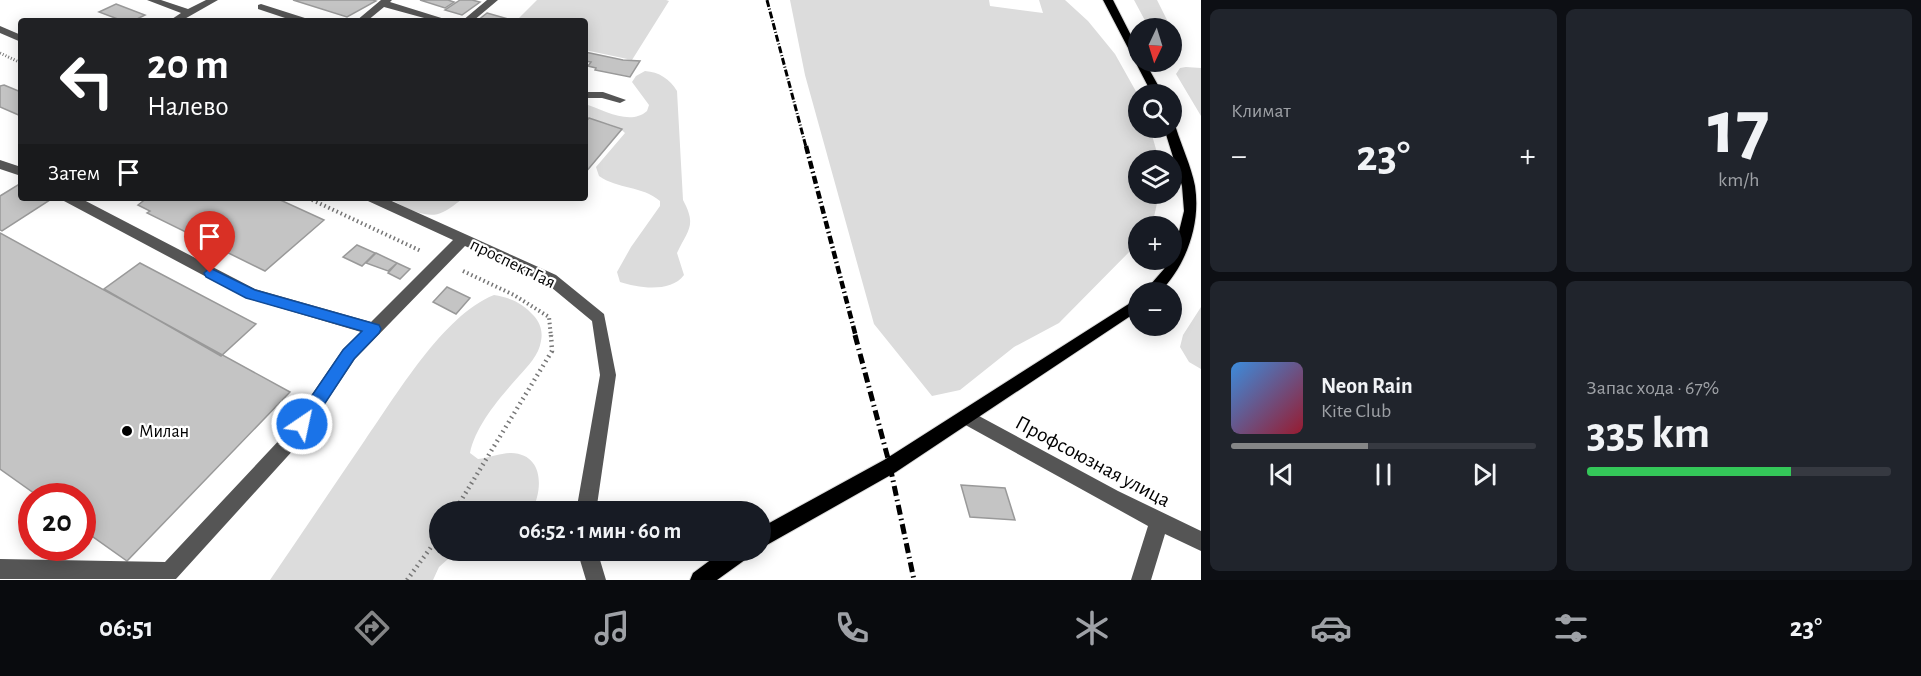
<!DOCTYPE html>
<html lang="ru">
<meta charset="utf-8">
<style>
body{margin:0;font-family:"Alegreya Sans",sans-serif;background:#20242c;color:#f1f3f6;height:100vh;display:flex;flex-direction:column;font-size:22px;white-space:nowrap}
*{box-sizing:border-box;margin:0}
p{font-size:20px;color:#9ea1a6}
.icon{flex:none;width:33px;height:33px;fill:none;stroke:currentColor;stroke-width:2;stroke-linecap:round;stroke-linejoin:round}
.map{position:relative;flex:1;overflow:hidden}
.panel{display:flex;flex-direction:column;gap:9px;padding:9px;background:#0d0f14;width:720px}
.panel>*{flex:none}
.guide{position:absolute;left:18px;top:18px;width:570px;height:183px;border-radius:6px;box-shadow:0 3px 15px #0003;background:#202124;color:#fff;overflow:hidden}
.needle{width:39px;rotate:184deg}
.tools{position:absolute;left:1128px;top:18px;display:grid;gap:12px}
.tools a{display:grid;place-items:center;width:54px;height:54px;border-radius:50%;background:#171b24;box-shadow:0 3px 15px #0003;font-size:30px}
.speed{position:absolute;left:18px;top:483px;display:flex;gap:12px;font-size:30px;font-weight:700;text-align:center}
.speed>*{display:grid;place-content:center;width:78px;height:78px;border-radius:50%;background:#171b24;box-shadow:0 3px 15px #0003;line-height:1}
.speed .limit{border:9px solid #d22;background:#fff;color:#111}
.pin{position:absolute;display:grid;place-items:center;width:51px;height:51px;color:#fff;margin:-62px -26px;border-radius:50% 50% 50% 0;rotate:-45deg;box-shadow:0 0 6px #0007}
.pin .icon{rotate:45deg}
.me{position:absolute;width:66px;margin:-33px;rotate:34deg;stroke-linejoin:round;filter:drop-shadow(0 0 4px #0008)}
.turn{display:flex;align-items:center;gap:21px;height:126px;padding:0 30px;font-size:27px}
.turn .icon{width:78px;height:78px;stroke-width:2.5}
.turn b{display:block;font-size:42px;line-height:51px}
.then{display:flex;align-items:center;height:57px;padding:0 30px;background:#0003;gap:12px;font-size:22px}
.big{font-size:45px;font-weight:600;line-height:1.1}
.panel .card{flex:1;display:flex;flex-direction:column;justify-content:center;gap:9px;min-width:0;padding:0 21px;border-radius:9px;background:#20242c}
.panel .dial{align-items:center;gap:0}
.dial b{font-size:78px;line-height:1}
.song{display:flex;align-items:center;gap:18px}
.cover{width:72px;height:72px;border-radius:9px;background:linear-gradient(135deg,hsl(210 70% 55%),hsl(350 70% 35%))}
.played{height:6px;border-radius:3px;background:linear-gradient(90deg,#858687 45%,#363941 45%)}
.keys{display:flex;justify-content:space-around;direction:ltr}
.heat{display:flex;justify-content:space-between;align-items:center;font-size:33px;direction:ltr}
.charge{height:9px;border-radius:4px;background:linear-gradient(90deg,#34c759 67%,#363941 0)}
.panel .tiles{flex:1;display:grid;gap:9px;grid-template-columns:repeat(2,1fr)}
.trip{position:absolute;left:429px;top:501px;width:342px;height:60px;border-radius:30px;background:#171b24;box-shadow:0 3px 15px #0003;font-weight:600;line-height:60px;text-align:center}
.dock{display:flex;height:96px;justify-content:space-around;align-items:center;background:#090b0e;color:#9ea1a6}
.dock .icon{width:42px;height:42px}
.dock .active{color:#858687}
.dock b{font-size:27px;color:#f1f3f6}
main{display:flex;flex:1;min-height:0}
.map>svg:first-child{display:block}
.green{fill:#dcdcdc}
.building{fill:#c4c4c4;stroke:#999;stroke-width:1.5}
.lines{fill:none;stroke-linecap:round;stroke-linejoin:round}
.major-casing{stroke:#dbdbdb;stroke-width:2}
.path-far2{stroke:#777;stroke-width:3;stroke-dasharray:1 2;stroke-linecap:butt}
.path-far1{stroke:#777;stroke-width:4;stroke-dasharray:1.5 3;stroke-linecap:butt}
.path{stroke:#777;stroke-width:4.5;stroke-dasharray:1.5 4;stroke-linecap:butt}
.minor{fill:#555;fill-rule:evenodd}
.major{fill:#000;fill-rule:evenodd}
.rail-far2{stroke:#000;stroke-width:3;stroke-dasharray:7 2 1 2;stroke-linecap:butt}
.rail-far1{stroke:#000;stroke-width:4.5;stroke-dasharray:8 3 1.5 3;stroke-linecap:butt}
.rail{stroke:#000;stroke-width:5;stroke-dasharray:10 4 1.5 4;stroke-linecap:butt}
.route{fill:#1a73e8;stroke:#114b97;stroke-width:1.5}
.poi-dot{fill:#000;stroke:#fff;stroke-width:2}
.labels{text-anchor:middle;stroke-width:4.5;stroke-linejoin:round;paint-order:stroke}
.street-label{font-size:18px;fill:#000;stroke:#fff}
.poi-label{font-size:18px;fill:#000;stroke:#fff;text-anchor:start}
.near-street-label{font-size:21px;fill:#000;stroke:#fff}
</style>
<main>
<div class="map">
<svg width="1201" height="580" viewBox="0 0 1201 580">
<rect width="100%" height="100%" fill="#fff"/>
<!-- green -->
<path class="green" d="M 537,0 L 666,0 L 669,1 L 632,60 L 585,50 L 585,21 L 516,21 Z
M 790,0 L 989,0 L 990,6 L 1043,13 L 1039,0 L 1065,0 L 1088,21 L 1115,54 L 1138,95 L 1138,128 L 1150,128 L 1159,160 L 1138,160 L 1138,194 L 1159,194 L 1152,226 L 1138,226 L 1138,243 L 1059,323 L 1014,347 L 960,390 L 932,396 L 874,324 L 805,75 Z
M 1134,0 L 1157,0 L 1171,28 L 1149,28 Z
M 1186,67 L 1201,68 L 1201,116 L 1176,74 L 1180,68 Z
M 645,71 C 659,72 670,79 677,91 L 683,200 C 697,226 688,229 677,253 L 684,275 C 671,293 638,288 620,282 L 617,272 L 631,247 L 660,206 L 660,201 C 643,186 617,189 599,176 L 596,167 L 625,133 C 618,124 597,121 585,120 L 585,104 C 604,110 630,126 647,111 L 649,105 L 632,82 L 636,76 Z
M 388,198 L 463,198 C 457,203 450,209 443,212 C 426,221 403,206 388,198 Z
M 494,295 C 511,298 523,303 534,316 C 540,323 543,331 541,341 C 539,355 528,366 519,376 C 501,396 475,426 470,453 L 478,459 C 488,458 501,453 511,453 C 544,454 543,489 532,511 L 440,512 L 440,550 L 457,551 L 439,567 L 433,580 L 270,580 C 302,533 333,487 365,440 C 396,396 443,315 494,295 Z
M 1201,307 L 1201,369 L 1189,362 L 1180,347 L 1183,335 Z"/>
<!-- building -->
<path class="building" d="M 293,0 L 373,0 L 376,1 L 347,17 Z
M 420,0 L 448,0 L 454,2 L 445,8 Z
M 460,0 L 472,0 L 480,2 L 462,15 L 445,10 Z
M 116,4 L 145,15 L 133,21 L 123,21 L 99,12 Z
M 487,13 L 512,20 L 477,21 Z
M 585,52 L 623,60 L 640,61 L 630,77 L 595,70 L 596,68 L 588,66 L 591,62 L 585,61 Z
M 4,85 L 21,92 L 21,116 L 0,107 L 0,86 Z
M 589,118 L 622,129 L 585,173 L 585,123 Z
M 21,183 L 21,198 L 53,198 L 2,231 L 0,230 L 0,196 Z
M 147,198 L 276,198 L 324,220 L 265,271 L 147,213 L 150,211 L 138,205 Z
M 0,233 L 290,392 L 127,561 L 82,529 L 82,496 L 38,496 L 0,469 Z
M 357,245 L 375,253 L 362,266 L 343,257 Z
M 376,253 L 397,263 L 388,271 L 366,263 Z
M 140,263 L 256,324 L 221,356 L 104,289 Z
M 397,263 L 410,269 L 400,279 L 388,273 Z
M 447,287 L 470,298 L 456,314 L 433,302 Z
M 961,485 L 1005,488 L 1015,520 L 970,517 Z"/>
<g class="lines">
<!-- major casing -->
<g class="major-casing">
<path id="major" d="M 1103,0 L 1113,0 L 1138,49 L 1138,62 L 1145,62 L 1163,94 L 1152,94 Z
M 1172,125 L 1176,128 C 1182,147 1191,166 1195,186 C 1201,225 1186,265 1160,292 L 1144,292 L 1164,269 L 1169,260 L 1172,260 L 1184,211 L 1182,186 L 1164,128 L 1172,128 Z
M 1138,298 L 1138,311 L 896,472 L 760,549 L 760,528 L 884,460 Z
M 724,550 L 752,550 L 749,557 L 717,580 L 690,580 L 693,573 Z"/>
</g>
<!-- path-far2 -->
<path class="path-far2" d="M 0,53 L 21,63"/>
<!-- path-far1 -->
<path class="path-far1" d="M 308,198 L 421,251
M 463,271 L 514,295 L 549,317 L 551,337"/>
<!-- path -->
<path class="path" d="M 454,512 L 552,351 L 551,335
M 407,580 L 440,535"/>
<!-- minor -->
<path class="minor" d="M 147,0 L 161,0 L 188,9 L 206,0 L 218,0 L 181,21 L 169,21 L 181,13 Z
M 381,0 L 392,0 L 390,2 L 451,21 L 435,21 L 384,7 L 367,21 L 356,21 Z
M 487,0 L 498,0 L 473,21 L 462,21 Z
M 261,4 L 308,19 L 309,21 L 294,21 L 258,9 L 258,5 Z
M 0,26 L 21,35 L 21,42 L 0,33 Z
M 585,92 L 603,92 L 626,100 L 620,103 L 602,98 L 585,98 Z
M 0,160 L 21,167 L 21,176 L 0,169 Z
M 62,198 L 80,198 L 255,289 L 371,322 L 453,240 L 368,201 L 366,198 L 385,198 L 556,275 L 604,314 L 616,375 L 596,512 L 576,512 L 600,375 L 592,321 L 546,283 L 465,246 L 355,359 L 296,447 L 176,579 L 0,579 L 0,559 L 165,562 L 284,435 L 343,349 L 361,332 L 246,298 L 64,201 Z
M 966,409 L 1118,491 L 1201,531 L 1201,551 L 1165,534 L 1151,580 L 1131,580 L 1148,526 L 960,422 L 957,417 L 960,412 Z
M 577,550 L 597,550 L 606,580 L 586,580 Z"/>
<!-- major -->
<use href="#major" class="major"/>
<!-- rail-far2 -->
<path class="rail-far2" d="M 767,0 L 806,147"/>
<!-- rail-far1 -->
<path class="rail-far1" d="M 806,146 L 856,337"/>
<!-- rail -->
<path class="rail" d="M 855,335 L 890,466 L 914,580"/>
</g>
<!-- route -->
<path class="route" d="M 210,268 L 255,290 L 379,325 L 381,329 L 379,333 L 354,359 L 308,429 L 302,431 L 296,429 L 294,424 L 296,419 L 343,350 L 362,331 L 246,298 L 206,277 L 204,273 Z"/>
<!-- markers -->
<circle class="poi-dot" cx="127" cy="431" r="6"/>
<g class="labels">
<!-- street labels -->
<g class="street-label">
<text transform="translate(513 263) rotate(26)" y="6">проспект Гая</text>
</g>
<!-- poi labels -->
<g class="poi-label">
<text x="139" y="437">Милан</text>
</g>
<!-- near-street labels -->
<g class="near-street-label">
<text transform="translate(1093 461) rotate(28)" y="7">Профсоюзная улица</text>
</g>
</g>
</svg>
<div class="tools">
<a><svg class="needle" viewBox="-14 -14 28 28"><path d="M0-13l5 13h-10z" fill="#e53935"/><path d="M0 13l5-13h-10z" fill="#9ea1a6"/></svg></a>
<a><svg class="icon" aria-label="search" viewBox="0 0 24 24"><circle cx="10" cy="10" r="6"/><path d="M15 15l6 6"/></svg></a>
<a><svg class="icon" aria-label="layers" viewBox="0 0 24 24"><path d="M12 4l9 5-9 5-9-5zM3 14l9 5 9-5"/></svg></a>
<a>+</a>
<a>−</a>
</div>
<div class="speed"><div class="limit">20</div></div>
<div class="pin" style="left:210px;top:273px;background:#d93025"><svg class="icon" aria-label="arrive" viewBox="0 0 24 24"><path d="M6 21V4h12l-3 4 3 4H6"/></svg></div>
<svg class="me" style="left:302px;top:424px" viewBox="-20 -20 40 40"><circle r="17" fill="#1a73e8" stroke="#fff" stroke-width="3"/><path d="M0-11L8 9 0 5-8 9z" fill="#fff"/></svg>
<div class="trip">06:52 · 1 мин · 60 m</div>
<div class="guide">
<div class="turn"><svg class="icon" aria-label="left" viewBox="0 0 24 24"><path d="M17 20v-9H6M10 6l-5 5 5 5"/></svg><div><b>20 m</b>Налево</div></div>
<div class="then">Затем<svg class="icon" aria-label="arrive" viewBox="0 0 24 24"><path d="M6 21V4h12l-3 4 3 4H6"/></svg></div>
</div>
</div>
<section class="panel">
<div class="tiles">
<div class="card"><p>Климат</p>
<div class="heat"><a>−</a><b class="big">23°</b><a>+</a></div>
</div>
<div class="card dial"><b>17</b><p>km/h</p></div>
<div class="card">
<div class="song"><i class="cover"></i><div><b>Neon Rain</b><p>Kite Club</p></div></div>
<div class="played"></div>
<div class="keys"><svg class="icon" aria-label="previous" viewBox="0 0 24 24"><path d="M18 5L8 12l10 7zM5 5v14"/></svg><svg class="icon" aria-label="pause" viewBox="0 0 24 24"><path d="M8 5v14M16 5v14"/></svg><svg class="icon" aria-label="next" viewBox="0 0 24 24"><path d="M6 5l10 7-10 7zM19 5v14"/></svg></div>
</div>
<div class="card"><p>Запас хода · 67%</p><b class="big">335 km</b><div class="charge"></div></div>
</div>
</section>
</main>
<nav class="dock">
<b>06:51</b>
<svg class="icon active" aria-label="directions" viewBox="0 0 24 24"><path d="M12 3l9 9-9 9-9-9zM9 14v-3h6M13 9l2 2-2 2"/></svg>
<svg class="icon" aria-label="music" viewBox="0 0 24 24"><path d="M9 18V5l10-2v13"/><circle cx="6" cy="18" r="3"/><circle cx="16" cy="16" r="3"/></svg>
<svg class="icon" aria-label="phone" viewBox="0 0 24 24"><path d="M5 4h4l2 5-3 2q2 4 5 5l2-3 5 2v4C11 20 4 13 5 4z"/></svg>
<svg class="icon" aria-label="climate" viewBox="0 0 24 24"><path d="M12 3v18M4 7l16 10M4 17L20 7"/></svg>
<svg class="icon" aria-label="car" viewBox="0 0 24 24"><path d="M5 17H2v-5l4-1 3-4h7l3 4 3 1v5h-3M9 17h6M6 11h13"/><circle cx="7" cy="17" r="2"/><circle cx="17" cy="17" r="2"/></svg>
<svg class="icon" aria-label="filters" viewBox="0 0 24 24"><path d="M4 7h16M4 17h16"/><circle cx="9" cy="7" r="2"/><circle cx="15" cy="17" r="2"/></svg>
<b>23°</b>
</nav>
